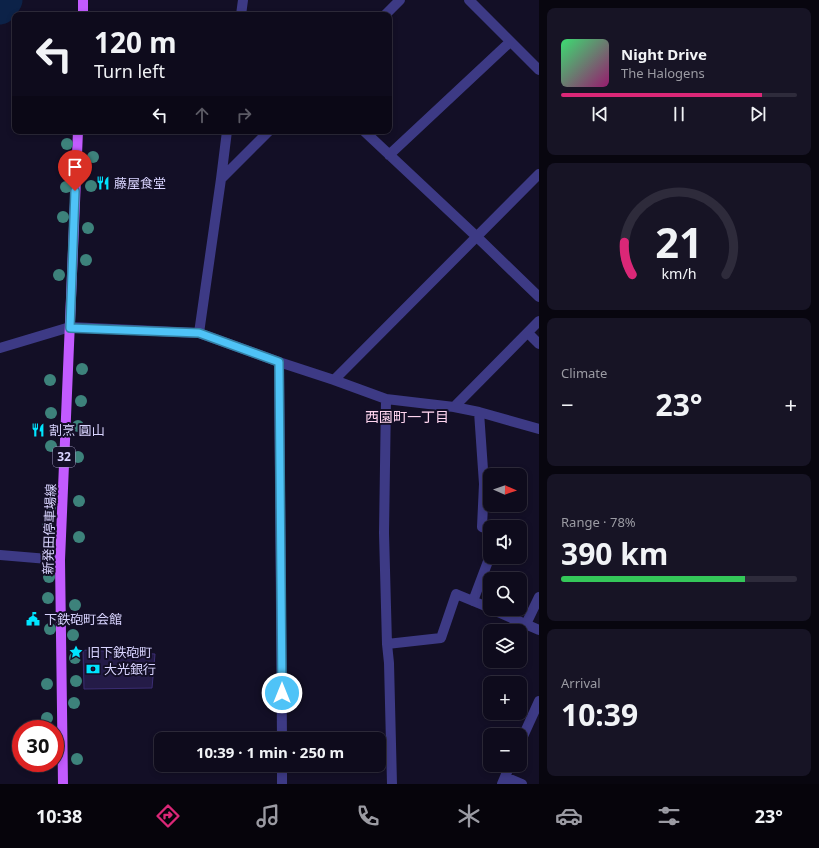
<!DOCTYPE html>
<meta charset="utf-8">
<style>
body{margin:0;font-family:"Noto Sans","Noto Sans JP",sans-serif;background:#171425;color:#f1f3f6;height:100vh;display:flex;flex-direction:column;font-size:15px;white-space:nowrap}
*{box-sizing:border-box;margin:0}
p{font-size:13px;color:#9b9ba3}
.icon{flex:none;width:22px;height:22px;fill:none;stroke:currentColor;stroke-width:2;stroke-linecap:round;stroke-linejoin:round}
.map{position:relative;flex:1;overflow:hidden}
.drawer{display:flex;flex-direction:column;gap:8px;padding:8px;background:#08060f;width:280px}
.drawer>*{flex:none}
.guide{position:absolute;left:12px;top:12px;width:380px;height:122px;border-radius:8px;box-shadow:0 2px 6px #0003,0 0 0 1px #2e2b3b;background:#0e0b1c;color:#f1f3f6;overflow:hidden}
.needle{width:26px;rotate:92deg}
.controls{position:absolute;left:483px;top:468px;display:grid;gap:8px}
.controls a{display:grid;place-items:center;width:44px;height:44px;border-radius:8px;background:#0e0b1c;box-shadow:0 2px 6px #0003,0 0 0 1px #2e2b3b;font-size:20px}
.speed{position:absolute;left:12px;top:720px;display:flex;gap:8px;font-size:20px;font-weight:700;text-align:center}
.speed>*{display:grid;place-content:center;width:52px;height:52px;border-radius:50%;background:#0e0b1c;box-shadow:0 2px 6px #0003,0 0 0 1px #2e2b3b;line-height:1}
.speed .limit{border:6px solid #d22;background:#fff;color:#111}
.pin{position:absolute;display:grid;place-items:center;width:34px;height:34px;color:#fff;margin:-41px -17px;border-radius:50% 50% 50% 0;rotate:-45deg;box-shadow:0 0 4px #0007}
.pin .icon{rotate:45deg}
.me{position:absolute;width:44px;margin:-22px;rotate:0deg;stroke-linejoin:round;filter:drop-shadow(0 0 3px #0008)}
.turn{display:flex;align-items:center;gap:14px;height:84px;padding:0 16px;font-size:18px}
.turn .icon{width:52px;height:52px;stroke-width:2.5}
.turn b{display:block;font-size:28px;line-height:34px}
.lanes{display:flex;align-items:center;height:38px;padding:0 16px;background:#0003;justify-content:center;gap:20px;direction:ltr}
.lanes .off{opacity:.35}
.big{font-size:30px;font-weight:700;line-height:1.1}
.drawer .widget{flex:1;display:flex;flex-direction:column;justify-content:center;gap:6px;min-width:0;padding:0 14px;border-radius:8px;background:#171425}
.drawer .dial{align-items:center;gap:0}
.dial svg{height:104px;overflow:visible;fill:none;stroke:#2e2b3b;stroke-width:7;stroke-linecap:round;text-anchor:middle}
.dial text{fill:#f1f3f6;stroke:none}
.song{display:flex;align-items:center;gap:12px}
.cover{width:48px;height:48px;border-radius:6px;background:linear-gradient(135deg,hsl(140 70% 55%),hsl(320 70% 35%))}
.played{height:4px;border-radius:2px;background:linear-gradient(90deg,#db2777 85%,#2e2b3b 85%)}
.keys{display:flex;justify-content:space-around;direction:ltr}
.heat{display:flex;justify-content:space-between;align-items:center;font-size:22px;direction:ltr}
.charge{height:6px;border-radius:3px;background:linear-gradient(90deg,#34c759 78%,#2e2b3b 0)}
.trip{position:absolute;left:154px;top:732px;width:232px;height:40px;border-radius:8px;background:#0e0b1c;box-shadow:0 2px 6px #0003,0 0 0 1px #2e2b3b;font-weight:700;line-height:40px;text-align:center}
.tab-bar{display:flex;height:64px;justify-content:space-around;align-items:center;background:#06040b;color:#9b9ba3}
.tab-bar .icon{width:28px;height:28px}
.tab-bar .active{color:#db2777}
.tab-bar b{font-size:18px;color:#f1f3f6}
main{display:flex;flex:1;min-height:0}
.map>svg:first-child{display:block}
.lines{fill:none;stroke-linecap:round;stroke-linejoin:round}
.river{stroke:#0c2248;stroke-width:33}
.building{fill:#241b47;stroke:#3b2d73}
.minor{stroke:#3d3a85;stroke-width:10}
.primary{stroke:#c25bff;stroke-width:10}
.tree{fill:#3d827b}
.route-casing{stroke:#337fa1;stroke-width:10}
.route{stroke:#4fc3f7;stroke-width:7}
.labels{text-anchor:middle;stroke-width:4;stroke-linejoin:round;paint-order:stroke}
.shield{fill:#130f26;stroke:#9e99be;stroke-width:1}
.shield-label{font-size:12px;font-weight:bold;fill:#d9d4ff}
.poi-label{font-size:13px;fill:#d9d4ff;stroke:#130f26;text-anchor:start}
.street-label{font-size:13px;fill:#d9d4ff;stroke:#130f26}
.neighbourhood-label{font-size:14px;fill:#ffd6f0;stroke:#130f26}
</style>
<main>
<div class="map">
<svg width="539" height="784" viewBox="0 0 539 784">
<rect width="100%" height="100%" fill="#130f26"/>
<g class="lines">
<!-- river -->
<path class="river" d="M 0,8 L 6,0"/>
</g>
<!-- building -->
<path class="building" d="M 83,650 L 155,654 L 152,688 L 84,689 Z"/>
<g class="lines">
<!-- minor -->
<path class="minor" d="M 469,0 L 539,70
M 241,15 L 243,0
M 385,15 L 400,0
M 364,131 L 477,237 L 539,297
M 389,155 L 510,42
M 221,179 L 269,131
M 199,333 L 221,179 L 227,131
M 528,333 L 539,344
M 0,348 L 70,327 L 199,333 L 279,362 L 334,380 L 386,399 L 454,407 L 479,412 L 539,429
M 279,362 L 282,739
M 334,380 L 539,174
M 386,399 L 384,533 L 387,644 L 389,663 L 392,784
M 454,407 L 539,321
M 479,412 L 484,484 L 482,527 L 490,530
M 0,555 L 60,560
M 473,601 L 490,556
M 491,609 L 539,630
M 526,624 L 539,597
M 387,644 L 441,638 L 456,594 L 490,608
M 520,743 L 539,701
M 505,777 L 522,784
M 282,784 L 282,765
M 502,784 L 510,765"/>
<!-- primary -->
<path class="primary" d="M 83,15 L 83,0
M 63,784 L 60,560 L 78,131"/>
</g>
<!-- trees -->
<g class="tree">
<circle cx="67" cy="144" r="6"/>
<circle cx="93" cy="157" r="6"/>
<circle cx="67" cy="169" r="6"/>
<circle cx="91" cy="186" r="6"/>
<circle cx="66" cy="187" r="6"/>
<circle cx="63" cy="217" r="6"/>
<circle cx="88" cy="228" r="6"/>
<circle cx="86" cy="260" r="6"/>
<circle cx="59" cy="275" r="6"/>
<circle cx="82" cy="369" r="6"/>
<circle cx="50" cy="380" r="6"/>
<circle cx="81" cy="401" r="6"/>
<circle cx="51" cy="413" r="6"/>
<circle cx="78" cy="426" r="6"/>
<circle cx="51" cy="446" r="6"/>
<circle cx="78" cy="457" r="6"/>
<circle cx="79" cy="501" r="6"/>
<circle cx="50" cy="508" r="6"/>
<circle cx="48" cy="526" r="6"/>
<circle cx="79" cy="537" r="6"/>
<circle cx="49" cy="577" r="6"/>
<circle cx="48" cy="598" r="6"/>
<circle cx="75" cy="605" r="6"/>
<circle cx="50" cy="629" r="6"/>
<circle cx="73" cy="635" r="6"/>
<circle cx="75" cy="658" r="6"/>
<circle cx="76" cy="681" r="6"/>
<circle cx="47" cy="684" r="6"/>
<circle cx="74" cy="703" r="6"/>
<circle cx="47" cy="718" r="6"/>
<circle cx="77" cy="759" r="6"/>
</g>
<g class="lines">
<!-- route casing -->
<g class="route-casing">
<path id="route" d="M 75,191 L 70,328 L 199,333 L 279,362 L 282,693"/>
</g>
<!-- route -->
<use href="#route" class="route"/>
</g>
<!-- icons -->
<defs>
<g id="restaurant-bare" transform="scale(1.08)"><path d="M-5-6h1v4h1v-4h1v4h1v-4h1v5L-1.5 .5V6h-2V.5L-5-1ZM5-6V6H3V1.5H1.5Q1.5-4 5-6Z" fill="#00e5ff" stroke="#130f26" stroke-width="2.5" paint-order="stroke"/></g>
<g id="civic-bare" transform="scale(1.08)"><path d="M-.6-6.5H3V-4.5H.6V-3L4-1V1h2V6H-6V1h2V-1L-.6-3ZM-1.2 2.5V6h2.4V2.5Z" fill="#00e5ff" stroke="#130f26" stroke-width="2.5" paint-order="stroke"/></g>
<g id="sight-bare" transform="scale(1.08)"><path d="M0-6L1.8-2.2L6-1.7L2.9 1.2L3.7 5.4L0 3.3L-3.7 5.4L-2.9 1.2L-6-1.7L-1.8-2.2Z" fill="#00e5ff" stroke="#130f26" stroke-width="2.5" paint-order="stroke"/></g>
<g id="bank-bare" transform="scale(1.08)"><path d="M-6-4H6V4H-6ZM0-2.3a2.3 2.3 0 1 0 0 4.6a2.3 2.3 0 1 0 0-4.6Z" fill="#00e5ff" stroke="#130f26" stroke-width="2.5" paint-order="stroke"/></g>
</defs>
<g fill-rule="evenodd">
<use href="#restaurant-bare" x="103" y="183"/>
<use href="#restaurant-bare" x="38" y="430"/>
<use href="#civic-bare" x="33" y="619"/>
<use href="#sight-bare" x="76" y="652"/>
<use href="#bank-bare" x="93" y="669"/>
</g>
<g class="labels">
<!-- shield labels -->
<rect class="shield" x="53" y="447" width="22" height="20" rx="3"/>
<g class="shield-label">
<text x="64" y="461">32</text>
</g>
<!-- poi labels -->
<g class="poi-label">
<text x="114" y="188">藤屋食堂</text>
<text x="49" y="435">割烹 圓山</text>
<text x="44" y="624">下鉄砲町会館</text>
<text x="87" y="657">旧下鉄砲町</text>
<text x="104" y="674">大光銀行</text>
</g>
<!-- street labels -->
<g class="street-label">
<text transform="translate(49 529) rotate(-88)" y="5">新発田停車場線</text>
</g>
<!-- neighbourhood labels -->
<g class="neighbourhood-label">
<text x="407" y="422">西園町一丁目</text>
</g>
</g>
</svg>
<div class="controls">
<a><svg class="needle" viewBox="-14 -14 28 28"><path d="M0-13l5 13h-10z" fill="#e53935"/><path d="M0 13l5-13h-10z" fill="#9b9ba3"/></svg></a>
<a><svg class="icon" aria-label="sound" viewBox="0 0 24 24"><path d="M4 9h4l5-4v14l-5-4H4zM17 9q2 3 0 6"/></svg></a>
<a><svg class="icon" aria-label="search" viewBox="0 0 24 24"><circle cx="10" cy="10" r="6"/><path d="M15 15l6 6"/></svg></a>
<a><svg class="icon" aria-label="layers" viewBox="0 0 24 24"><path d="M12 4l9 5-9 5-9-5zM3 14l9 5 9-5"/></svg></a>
<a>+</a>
<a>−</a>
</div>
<div class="speed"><div class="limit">30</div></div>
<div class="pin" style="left:75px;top:191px;background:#d93025"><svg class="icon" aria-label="arrive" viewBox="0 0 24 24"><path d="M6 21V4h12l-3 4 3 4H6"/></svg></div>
<svg class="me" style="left:282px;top:693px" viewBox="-20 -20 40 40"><circle r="17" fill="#4fc3f7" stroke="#fff" stroke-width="3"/><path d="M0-11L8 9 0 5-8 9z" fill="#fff"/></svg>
<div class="trip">10:39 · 1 min · 250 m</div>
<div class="guide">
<div class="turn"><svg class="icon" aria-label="left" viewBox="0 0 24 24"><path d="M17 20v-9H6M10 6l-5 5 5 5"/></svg><div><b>120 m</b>Turn left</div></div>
<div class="lanes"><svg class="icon" aria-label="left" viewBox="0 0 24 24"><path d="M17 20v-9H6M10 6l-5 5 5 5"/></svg><svg class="icon off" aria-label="ahead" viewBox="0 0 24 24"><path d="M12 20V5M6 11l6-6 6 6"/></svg><svg class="icon off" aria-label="right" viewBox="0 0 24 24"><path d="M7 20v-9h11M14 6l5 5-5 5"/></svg></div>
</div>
</div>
<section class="drawer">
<div class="widget">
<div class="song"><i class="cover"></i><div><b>Night Drive</b><p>The Halogens</p></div></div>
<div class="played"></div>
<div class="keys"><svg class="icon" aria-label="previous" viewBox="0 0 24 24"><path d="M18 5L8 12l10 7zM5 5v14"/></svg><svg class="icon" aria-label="pause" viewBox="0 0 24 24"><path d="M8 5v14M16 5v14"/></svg><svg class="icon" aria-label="next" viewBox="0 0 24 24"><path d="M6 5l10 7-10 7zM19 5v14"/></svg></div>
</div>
<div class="widget dial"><svg viewBox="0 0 100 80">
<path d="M14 69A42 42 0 1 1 86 69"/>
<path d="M14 69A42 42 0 0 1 8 44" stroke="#db2777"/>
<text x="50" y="56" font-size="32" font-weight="700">21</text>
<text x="50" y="72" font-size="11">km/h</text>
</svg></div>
<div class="widget"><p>Climate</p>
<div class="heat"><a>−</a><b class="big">23°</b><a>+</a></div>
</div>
<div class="widget"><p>Range · 78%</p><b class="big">390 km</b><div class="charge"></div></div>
<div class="widget"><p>Arrival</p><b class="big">10:39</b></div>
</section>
</main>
<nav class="tab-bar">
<b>10:38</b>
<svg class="icon active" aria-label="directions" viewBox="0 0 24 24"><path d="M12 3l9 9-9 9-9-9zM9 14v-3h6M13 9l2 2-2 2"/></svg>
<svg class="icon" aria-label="music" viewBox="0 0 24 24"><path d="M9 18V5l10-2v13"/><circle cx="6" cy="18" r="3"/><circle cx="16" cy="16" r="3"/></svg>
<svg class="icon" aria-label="phone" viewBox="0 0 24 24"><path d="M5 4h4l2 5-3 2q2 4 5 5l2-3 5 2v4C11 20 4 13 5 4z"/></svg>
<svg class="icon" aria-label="climate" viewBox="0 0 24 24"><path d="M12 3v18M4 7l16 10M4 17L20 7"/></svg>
<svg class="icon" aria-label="car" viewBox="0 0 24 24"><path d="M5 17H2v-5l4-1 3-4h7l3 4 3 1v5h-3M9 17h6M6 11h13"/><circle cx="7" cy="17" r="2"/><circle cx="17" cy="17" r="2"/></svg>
<svg class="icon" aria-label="filters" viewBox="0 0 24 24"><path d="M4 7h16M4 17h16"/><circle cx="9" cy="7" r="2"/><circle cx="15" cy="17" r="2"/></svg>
<b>23°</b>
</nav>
